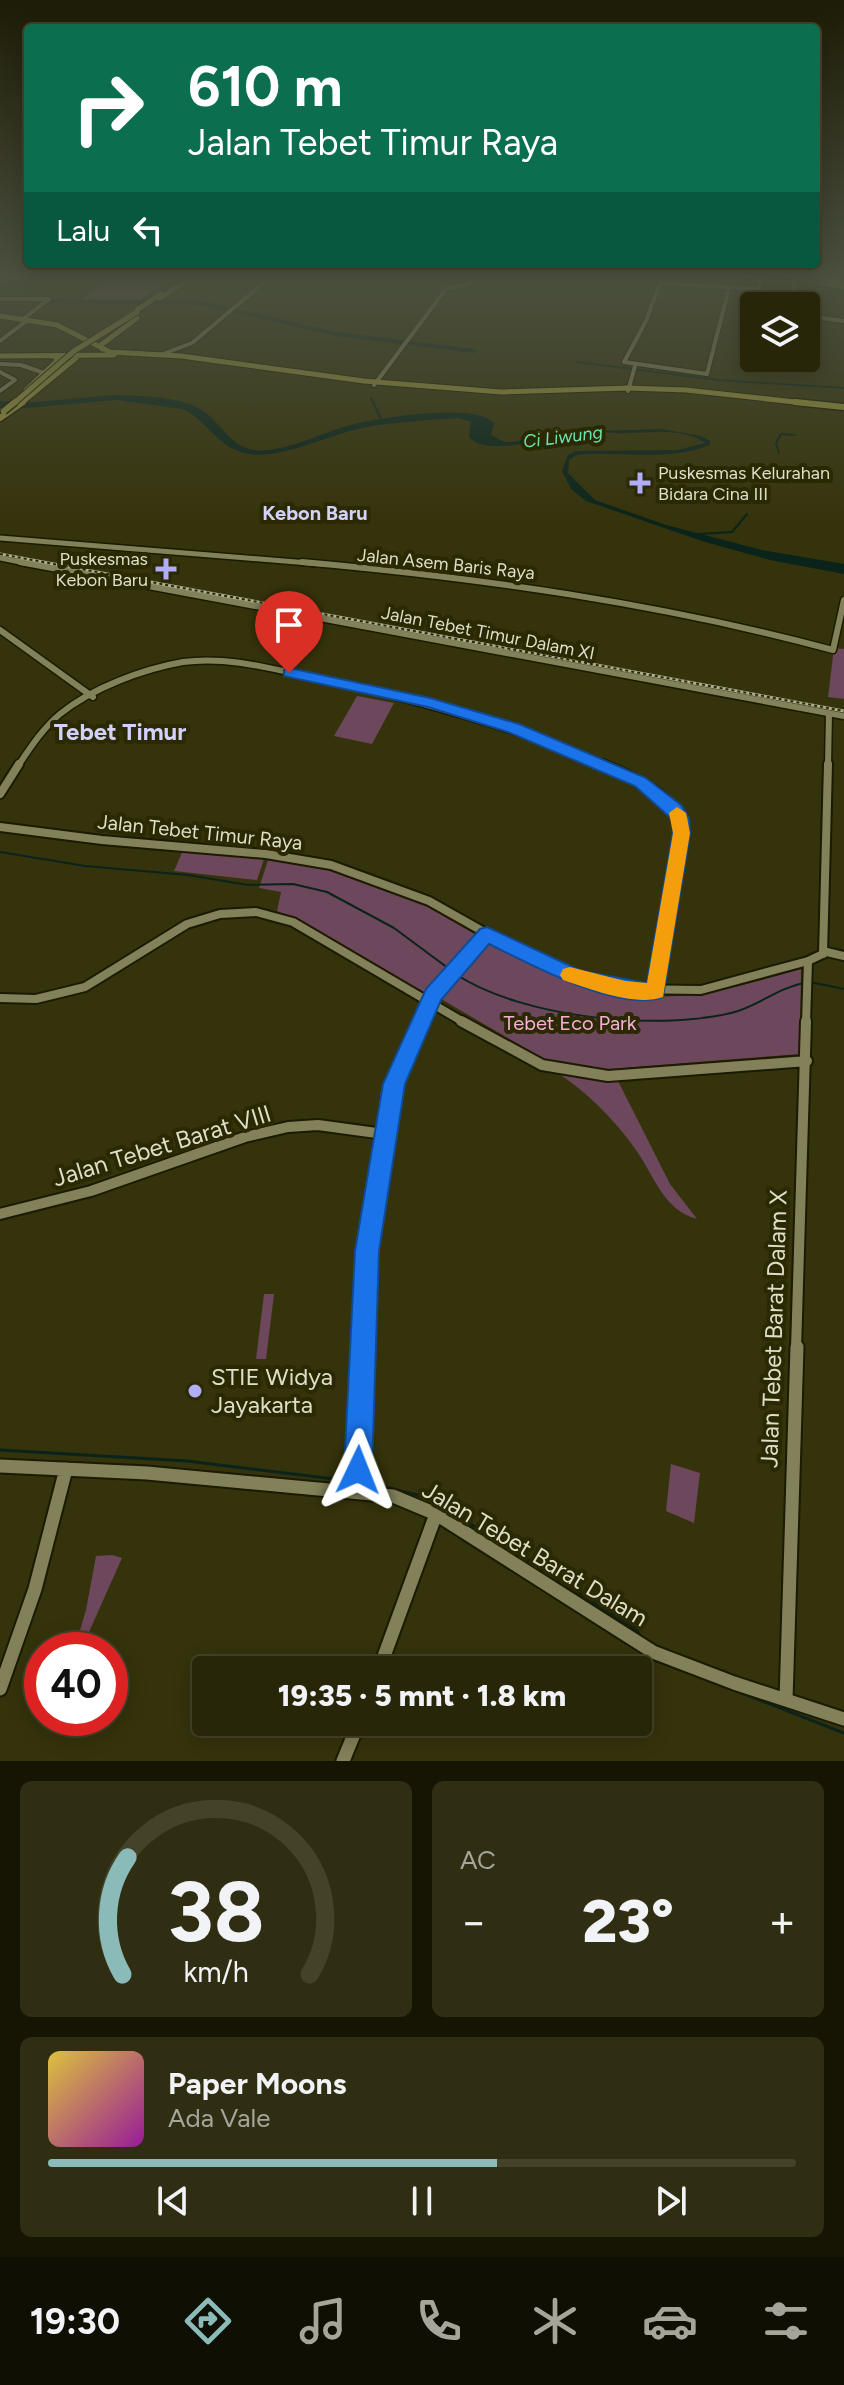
<!DOCTYPE html>
<html lang="id">
<meta charset="utf-8">
<style>
body{margin:0;font-family:Figtree,sans-serif;background:#302e12;color:#f1f3f6;height:100vh;display:flex;flex-direction:column;font-size:30px;white-space:nowrap}
*{box-sizing:border-box;margin:0}
p{font-size:26px;color:#a5a59c}
.icon{flex:none;width:44px;height:44px;fill:none;stroke:currentColor;stroke-width:2;stroke-linecap:round;stroke-linejoin:round}
.map{position:relative;height:1761px;overflow:hidden}
.side{display:flex;flex-direction:column;gap:20px;padding:20px;background:#161504;flex:1}
.side>*{flex:none}
.hud{position:absolute;left:24px;top:24px;width:796px;height:244px;border-radius:8px;box-shadow:0 4px 20px #0003,0 0 0 2px #444329;background:#0b6e4f;color:#fff;overflow:hidden}
.fabs{position:absolute;left:740px;top:292px;display:grid;gap:16px}
.fabs a{display:grid;place-items:center;width:80px;height:80px;border-radius:8px;background:#282608;box-shadow:0 4px 20px #0003,0 0 0 2px #444329;font-size:40px}
.speed{position:absolute;left:24px;top:1632px;display:flex;gap:16px;font-size:40px;font-weight:700;text-align:center}
.speed>*{display:grid;place-content:center;width:104px;height:104px;border-radius:50%;background:#282608;box-shadow:0 4px 20px #0003,0 0 0 2px #444329;line-height:1}
.speed .limit{border:12px solid #d22;background:#fff;color:#111}
.pin{position:absolute;display:grid;place-items:center;width:68px;height:68px;color:#fff;margin:-82px -34px;border-radius:50% 50% 50% 0;rotate:-45deg;box-shadow:0 0 8px #0007}
.pin .icon{rotate:45deg}
.me{position:absolute;width:88px;margin:-44px;rotate:2deg;stroke-linejoin:round;filter:drop-shadow(0 0 6px #0008)}
.turn{display:flex;align-items:center;gap:28px;height:168px;padding:0 32px;font-size:36px}
.turn .icon{width:104px;height:104px;stroke-width:2.5}
.turn b{display:block;font-size:56px;line-height:68px}
.then{display:flex;align-items:center;height:76px;padding:0 32px;background:#0003;gap:16px;font-size:30px}
.big{font-size:60px;font-weight:800;line-height:1.1}
.side .tile{flex:1;display:flex;flex-direction:column;justify-content:center;gap:12px;min-width:0;padding:0 28px;border-radius:12px;background:#302e12}
.side .dial{align-items:center;gap:0}
.dial svg{height:208px;overflow:visible;fill:none;stroke:#444329;stroke-width:7;stroke-linecap:round;text-anchor:middle}
.dial text{fill:#f1f3f6;stroke:none}
.song{display:flex;align-items:center;gap:24px}
.cover{width:96px;height:96px;border-radius:12px;background:linear-gradient(135deg,hsl(50 70% 55%),hsl(300 70% 35%))}
.played{height:8px;border-radius:4px;background:linear-gradient(90deg,#8bbbb9 60%,#444329 60%)}
.keys{display:flex;justify-content:space-around;direction:ltr}
.heat{display:flex;justify-content:space-between;align-items:center;font-size:44px;direction:ltr}
.side .tiles{flex:1;display:grid;gap:20px;grid-template-columns:1fr 1fr}
.tile:last-child{grid-column:span 2}
.trip{position:absolute;left:192px;top:1656px;width:460px;height:80px;border-radius:8px;background:#282608;box-shadow:0 4px 20px #0003,0 0 0 2px #444329;font-weight:800;line-height:80px;text-align:center}
.tabs{display:flex;height:128px;justify-content:space-around;align-items:center;background:#100f03;color:#a5a59c}
.tabs .icon{width:56px;height:56px}
.tabs .current{color:#8bbbb9}
.tabs b{font-size:36px;color:#f1f3f6}
.map>svg:first-child{display:block}
.green{fill:#6d475b}
.water{fill:#0a241b}
.lines{fill:none;stroke-linecap:round;stroke-linejoin:round}
.stream-far1{stroke:#0a241b;stroke-width:2}
.stream{stroke:#0a241b;stroke-width:3}
.river{stroke:#0a241b;stroke-width:4}
.tertiary-far5-casing{stroke:#1c1a00;stroke-width:6}
.tertiary-far4-casing{stroke:#1c1a00;stroke-width:8}
.tertiary-far3-casing{stroke:#1c1a00;stroke-width:9}
.tertiary-far2-casing{stroke:#1c1a00;stroke-width:12}
.tertiary-far1-casing{stroke:#1c1a00;stroke-width:14}
.tertiary-casing{stroke:#1c1a00;stroke-width:17}
.primary-far1-casing{stroke:#1c1a00;stroke-width:7}
.primary-casing{stroke:#1c1a00;stroke-width:9}
.trunk-casing{stroke:#1c1a00;stroke-width:7}
.tertiary-far5{stroke:#838159;stroke-width:4}
.tertiary-far4{stroke:#838159;stroke-width:5}
.tertiary-far3{stroke:#838159;stroke-width:6}
.tertiary-far2{stroke:#838159;stroke-width:8}
.tertiary-far1{stroke:#838159;stroke-width:10}
.tertiary{stroke:#838159;stroke-width:13}
.primary-far1{stroke:#95913c;stroke-width:5}
.primary{stroke:#95913c;stroke-width:6}
.trunk{stroke:#9b9632;stroke-width:5}
.rail-casing{stroke:#adad92;stroke-width:3}
.rail{stroke:#2b2901;stroke-width:2;stroke-dasharray:3;stroke-linecap:butt}
.primary-bridge-far1-casing{stroke:#1c1a00;stroke-width:7;stroke-linecap:butt}
.primary-bridge-casing{stroke:#1c1a00;stroke-width:9;stroke-linecap:butt}
.motorway-bridge-casing{stroke:#1c1a00;stroke-width:7;stroke-linecap:butt}
.primary-bridge-far1{stroke:#95913c;stroke-width:5}
.primary-bridge{stroke:#95913c;stroke-width:6}
.motorway-bridge{stroke:#a19b28;stroke-width:5}
.route{fill:#1a73e8;stroke:#114b97;stroke-width:2}
.slow{fill:#f59e0b}
.poi-dot{fill:#b1adfa;stroke:#2b2901;stroke-width:3}
.labels{text-anchor:middle;stroke-width:8;stroke-linejoin:round;paint-order:stroke}
.far-water-label{font-size:18px;font-style:italic;fill:#6ee2b6;stroke:#2b2901}
.far-poi-label{font-size:18px;fill:#dedec9;stroke:#2b2901;text-anchor:start}
.far-street-label{font-size:18px;fill:#dedec9;stroke:#2b2901}
.far-quarter-label{font-size:20px;font-weight:bold;fill:#d3d2fe;stroke:#2b2901}
.street-label{font-size:20px;fill:#dedec9;stroke:#2b2901}
.park-label{font-size:20px;fill:#f9afd7;stroke:#2b2901}
.quarter-label{font-size:24px;font-weight:bold;fill:#d3d2fe;stroke:#2b2901}
.near-street-label{font-size:24px;fill:#dedec9;stroke:#2b2901}
.near-poi-label{font-size:24px;fill:#dedec9;stroke:#2b2901;text-anchor:start}
</style>
<div class="map">
<svg width="844" height="1761" viewBox="0 0 844 1761">
<rect width="100%" height="100%" fill="#35330b"/>
<!-- green -->
<path class="green" d="M 115,276 L 172,276 L 141,299 L 80,300 Z
M 834,648 L 844,649 L 844,699 L 828,697 Z
M 357,696 L 394,703 L 372,744 L 334,736 Z
M 184,848 L 265,856 L 257,880 L 174,871 Z
M 269,857 L 312,863 L 407,895 L 478,936 L 423,994 L 336,941 L 277,911 L 281,892 L 259,888 Z
M 484,944 C 515,946 546,970 575,980 C 665,1011 714,993 801,969 L 800,1054 L 598,1070 L 554,1065 L 436,996 Z
M 555,1071 L 617,1079 L 670,1184 L 697,1219 C 663,1210 654,1175 636,1150 C 614,1119 587,1092 555,1071 Z
M 264,1294 L 274,1294 L 266,1359 L 256,1359 Z
M 671,1464 L 700,1473 L 694,1523 L 666,1511 Z
M 112,1555 L 122,1558 L 81,1650 L 74,1650 L 86,1610 L 96,1556 Z"/>
<!-- water -->
<path class="water" d="M 115,395 C 139,396 172,396 194,406 C 225,419 227,455 269,450 C 301,446 331,428 363,422 C 391,417 475,403 494,423 L 491,435 L 505,442 L 513,442 L 556,432 L 661,429 L 701,436 L 710,441 L 710,445 C 669,461 628,452 586,454 C 579,454 574,456 569,460 L 568,473 L 595,500 L 666,525 L 762,550 L 844,564 L 844,574 L 770,560 L 705,542 L 586,501 L 571,489 L 562,471 L 568,455 L 576,451 L 678,450 L 705,443 C 680,425 642,435 614,433 C 605,433 597,430 589,431 C 561,433 489,460 469,437 L 471,422 L 459,418 C 428,420 397,422 367,427 C 330,433 276,464 241,452 C 215,444 206,419 182,409 L 116,400 L 16,409 L 0,408 L 0,401 L 35,402 Z"/>
<g class="lines">
<!-- stream-far1 -->
<path class="stream-far1" d="M 577,362 L 719,380 L 844,388
M 371,398 L 382,421
M 779,453 L 776,443 L 781,434 L 795,435
M 699,534 L 732,532 L 747,514
M 0,852 L 85,866 L 188,875 L 248,885 L 293,884 L 327,892 L 394,928 L 452,971
M 457,975 C 524,1018 655,1031 731,1013 C 757,1007 777,988 804,983
M 810,982 L 844,989"/>
<!-- stream -->
<path class="stream" d="M 0,1450 L 187,1461 L 351,1481
M 362,1482 L 418,1495 L 444,1507 L 635,1629 L 643,1638
M 737,1691 L 844,1733"/>
<!-- river -->
<path class="river" d="M 39,301 L 201,303 L 336,334 L 474,351"/>
<!-- tertiary-far5 casing -->
<g class="tertiary-far5-casing">
<path id="tertiary-far5" d="M 729,288 L 707,374 L 624,362 L 646,321 L 660,283 L 759,289 L 761,276
M 0,299 L 49,299 L 23,319
M 792,306 L 794,277
M 806,316 L 844,321
M 0,341 L 25,322
M 160,355 L 192,343 L 272,276
M 0,364 L 21,365 L 44,373
M 0,372 L 15,380 L 0,391
M 374,385 L 446,289 L 469,284 L 476,276
M 628,391 L 635,366"/>
</g>
<!-- tertiary-far4 casing -->
<g class="tertiary-far4-casing">
<path id="tertiary-far4" d="M 0,538 L 321,564
M 0,558 L 30,564"/>
</g>
<!-- tertiary-far3 casing -->
<g class="tertiary-far3-casing">
<path id="tertiary-far3" d="M 20,562 L 844,716
M 302,562 C 481,578 659,603 833,650 L 844,600
M 0,630 L 93,697
M 18,766 C 30,748 43,728 60,714 C 92,688 143,669 183,662 C 226,656 269,668 310,677 C 412,698 511,726 608,766
M 828,766 L 829,713"/>
</g>
<!-- tertiary-far2 casing -->
<g class="tertiary-far2-casing">
<path id="tertiary-far2" d="M 603,764 C 633,777 680,795 681,833 L 659,957 L 656,992
M 0,794 L 19,764
M 0,827 L 102,840 L 266,854 L 331,865 L 429,901 L 530,958 L 577,978 L 625,989 L 701,990 L 808,961 L 827,952 L 844,956
M 823,954 L 828,764
M 0,998 L 36,999 L 85,987 L 187,924 L 220,914 L 256,912 L 293,922 L 465,1023
M 421,1023 L 433,995 L 487,934
M 806,1023 L 808,961"/>
</g>
<!-- tertiary-far1 casing -->
<g class="tertiary-far1-casing">
<path id="tertiary-far1" d="M 461,1021 L 542,1065 L 608,1076 L 807,1061
M 0,1214 L 91,1191 L 245,1137 L 288,1127 L 318,1125 L 384,1134
M 363,1349 L 367,1251 L 394,1084 L 421,1021
M 796,1349 L 806,1021"/>
</g>
<!-- tertiary casing -->
<g class="tertiary-casing">
<path id="tertiary" d="M 0,1466 L 147,1473 L 393,1496 L 436,1514 L 653,1652 L 734,1683 L 844,1719
M 357,1492 L 363,1347
M 379,1670 L 436,1514
M 0,1689 L 35,1589 L 66,1469
M 786,1700 L 797,1347
M 343,1761 L 359,1722"/>
</g>
<!-- primary-far1 casing -->
<g class="primary-far1-casing">
<path id="primary-far1" d="M 160,298 L 193,277
M 0,316 L 57,325 L 110,352 L 181,356 L 364,381 L 501,392 L 628,388 L 686,390 L 813,404
M 126,317 L 161,294
M 102,349 L 101,345 L 137,318
M 0,356 L 114,355
M 26,390 L 59,359 L 55,357
M 20,404 L 76,358"/>
</g>
<!-- primary casing -->
<g class="primary-casing">
<path id="primary" d="M 795,402 L 844,407
M 0,418 L 23,402"/>
</g>
<!-- trunk casing -->
<g class="trunk-casing">
<path id="trunk" d="M 793,276 L 844,287
M 184,282 L 198,276
M 823,283 L 821,279 L 838,277"/>
</g>
<!-- tertiary-far5 -->
<use href="#tertiary-far5" class="tertiary-far5"/>
<!-- tertiary-far4 -->
<use href="#tertiary-far4" class="tertiary-far4"/>
<!-- tertiary-far3 -->
<use href="#tertiary-far3" class="tertiary-far3"/>
<!-- tertiary-far2 -->
<use href="#tertiary-far2" class="tertiary-far2"/>
<!-- tertiary-far1 -->
<use href="#tertiary-far1" class="tertiary-far1"/>
<!-- tertiary -->
<use href="#tertiary" class="tertiary"/>
<!-- primary-far1 -->
<use href="#primary-far1" class="primary-far1"/>
<!-- primary -->
<use href="#primary" class="primary"/>
<!-- trunk -->
<use href="#trunk" class="trunk"/>
<!-- rail casing -->
<g class="rail-casing">
<path id="rail" d="M 0,554 L 844,711"/>
</g>
<!-- rail -->
<use href="#rail" class="rail"/>
<!-- primary-bridge-far1 casing -->
<g class="primary-bridge-far1-casing">
<path id="primary-bridge-far1" d="M 13,404 L 74,351 L 137,312"/>
</g>
<!-- primary-bridge casing -->
<g class="primary-bridge-casing">
<path id="primary-bridge" d="M 4,411 L 15,402"/>
</g>
<!-- motorway-bridge casing -->
<g class="motorway-bridge-casing">
<path id="motorway-bridge" d="M 812,276 L 844,283"/>
</g>
<!-- primary-bridge-far1 -->
<use href="#primary-bridge-far1" class="primary-bridge-far1"/>
<!-- primary-bridge -->
<use href="#primary-bridge" class="primary-bridge"/>
<!-- motorway-bridge -->
<use href="#motorway-bridge" class="motorway-bridge"/>
</g>
<!-- sky -->
<linearGradient id="sky" x2="0" y2="1"><stop stop-color="#1d1c06"/><stop offset="0.53" stop-color="#4b503f"/><stop offset="1" stop-color="#4b503f" stop-opacity="0"/></linearGradient>
<rect width="844" height="523" fill="url(#sky)"/>
<!-- route -->
<path class="route" d="M 289,668 L 430,698 L 519,724 L 646,778 L 681,805 L 689,818 L 690,833 L 663,997 C 618,1013 530,964 489,944 L 441,1000 L 405,1084 L 379,1251 L 372,1470 L 368,1480 L 358,1484 L 348,1480 L 344,1470 L 355,1251 L 383,1084 L 426,989 L 480,929 L 487,927 L 581,971 L 647,983 L 673,833 L 672,819 L 635,786 L 508,732 L 428,707 L 284,676 L 284,670 Z"/>
<!-- slow -->
<path class="slow" d="M 677,807 L 686,813 L 690,833 L 663,997 C 635,1007 591,989 563,980 L 560,975 L 563,969 L 570,967 L 625,981 L 647,983 L 673,833 L 669,813 Z"/>
<!-- markers -->
<g class="poi-dot">
<path d="M636 471h8v8h8v8h-8v8h-8v-8h-8v-8h8z"/>
<path d="M162 557h8v8h8v8h-8v8h-8v-8h-8v-8h8z"/>
<circle cx="195" cy="1391" r="8"/>
</g>
<g class="labels">
<!-- far-water labels -->
<g class="far-water-label">
<text transform="translate(563 437) rotate(-7)" y="6">Ci Liwung</text>
</g>
<!-- far-poi labels -->
<g class="far-poi-label">
<text x="658" y="479">Puskesmas Kelurahan<tspan x="658" dy="21">Bidara Cina III</tspan></text>
<text x="148" y="565" text-anchor="end">Puskesmas<tspan x="148" dy="21">Kebon Baru</tspan></text>
</g>
<!-- far-street labels -->
<g class="far-street-label">
<text transform="translate(446 564) rotate(6)" y="6">Jalan Asem Baris Raya</text>
<text transform="translate(488 633) rotate(11)" y="6">Jalan Tebet Timur Dalam XI</text>
</g>
<!-- far-quarter labels -->
<g class="far-quarter-label">
<text x="315" y="520">Kebon Baru</text>
</g>
<!-- street labels -->
<g class="street-label">
<text transform="translate(200 832) rotate(6)" y="7">Jalan Tebet Timur Raya</text>
</g>
<!-- park labels -->
<g class="park-label">
<text x="570" y="1030">Tebet Eco Park</text>
</g>
<!-- quarter labels -->
<g class="quarter-label">
<text x="120" y="740">Tebet Timur</text>
</g>
<!-- near-street labels -->
<g class="near-street-label">
<text transform="translate(162 1146) rotate(-17)" y="8">Jalan Tebet Barat VIII</text>
<text transform="translate(774 1329) rotate(-88)" y="8">Jalan Tebet Barat Dalam X</text>
<text transform="translate(535 1554) rotate(31)" y="8">Jalan Tebet Barat Dalam</text>
</g>
<!-- near-poi labels -->
<g class="near-poi-label">
<text x="211" y="1385">STIE Widya<tspan x="211" dy="28">Jayakarta</tspan></text>
</g>
</g>
</svg>
<div class="fabs">
<a><svg class="icon" aria-label="layers" viewBox="0 0 24 24"><path d="M12 4l9 5-9 5-9-5zM3 14l9 5 9-5"/></svg></a>
</div>
<div class="speed"><div class="limit">40</div></div>
<div class="pin" style="left:289px;top:673px;background:#d93025"><svg class="icon" aria-label="arrive" viewBox="0 0 24 24"><path d="M6 21V4h12l-3 4 3 4H6"/></svg></div>
<svg class="me" style="left:358px;top:1470px" viewBox="-20 -20 40 40"><path d="M0-17L14 15 0 8-14 15z" fill="#1a73e8" stroke="#fff" stroke-width="4"/></svg>
<div class="trip">19:35 · 5 mnt · 1.8 km</div>
<div class="hud">
<div class="turn"><svg class="icon" aria-label="right" viewBox="0 0 24 24"><path d="M7 20v-9h11M14 6l5 5-5 5"/></svg><div><b>610 m</b>Jalan Tebet Timur Raya</div></div>
<div class="then">Lalu<svg class="icon" aria-label="left" viewBox="0 0 24 24"><path d="M17 20v-9H6M10 6l-5 5 5 5"/></svg></div>
</div>
</div>
<section class="side">
<div class="tiles">
<div class="tile dial"><svg viewBox="0 0 100 80">
<path d="M14 69A42 42 0 1 1 86 69"/>
<path d="M14 69A42 42 0 0 1 16 24" stroke="#8bbbb9"/>
<text x="50" y="56" font-size="32" font-weight="700">38</text>
<text x="50" y="72" font-size="11">km/h</text>
</svg></div>
<div class="tile"><p>AC</p>
<div class="heat"><a>−</a><b class="big">23°</b><a>+</a></div>
</div>
<div class="tile">
<div class="song"><i class="cover"></i><div><b>Paper Moons</b><p>Ada Vale</p></div></div>
<div class="played"></div>
<div class="keys"><svg class="icon" aria-label="previous" viewBox="0 0 24 24"><path d="M18 5L8 12l10 7zM5 5v14"/></svg><svg class="icon" aria-label="pause" viewBox="0 0 24 24"><path d="M8 5v14M16 5v14"/></svg><svg class="icon" aria-label="next" viewBox="0 0 24 24"><path d="M6 5l10 7-10 7zM19 5v14"/></svg></div>
</div>
</div>
</section>
<nav class="tabs">
<b>19:30</b>
<svg class="icon current" aria-label="directions" viewBox="0 0 24 24"><path d="M12 3l9 9-9 9-9-9zM9 14v-3h6M13 9l2 2-2 2"/></svg>
<svg class="icon" aria-label="music" viewBox="0 0 24 24"><path d="M9 18V5l10-2v13"/><circle cx="6" cy="18" r="3"/><circle cx="16" cy="16" r="3"/></svg>
<svg class="icon" aria-label="phone" viewBox="0 0 24 24"><path d="M5 4h4l2 5-3 2q2 4 5 5l2-3 5 2v4C11 20 4 13 5 4z"/></svg>
<svg class="icon" aria-label="climate" viewBox="0 0 24 24"><path d="M12 3v18M4 7l16 10M4 17L20 7"/></svg>
<svg class="icon" aria-label="car" viewBox="0 0 24 24"><path d="M5 17H2v-5l4-1 3-4h7l3 4 3 1v5h-3M9 17h6M6 11h13"/><circle cx="7" cy="17" r="2"/><circle cx="17" cy="17" r="2"/></svg>
<svg class="icon" aria-label="filters" viewBox="0 0 24 24"><path d="M4 7h16M4 17h16"/><circle cx="9" cy="7" r="2"/><circle cx="15" cy="17" r="2"/></svg>
</nav>
